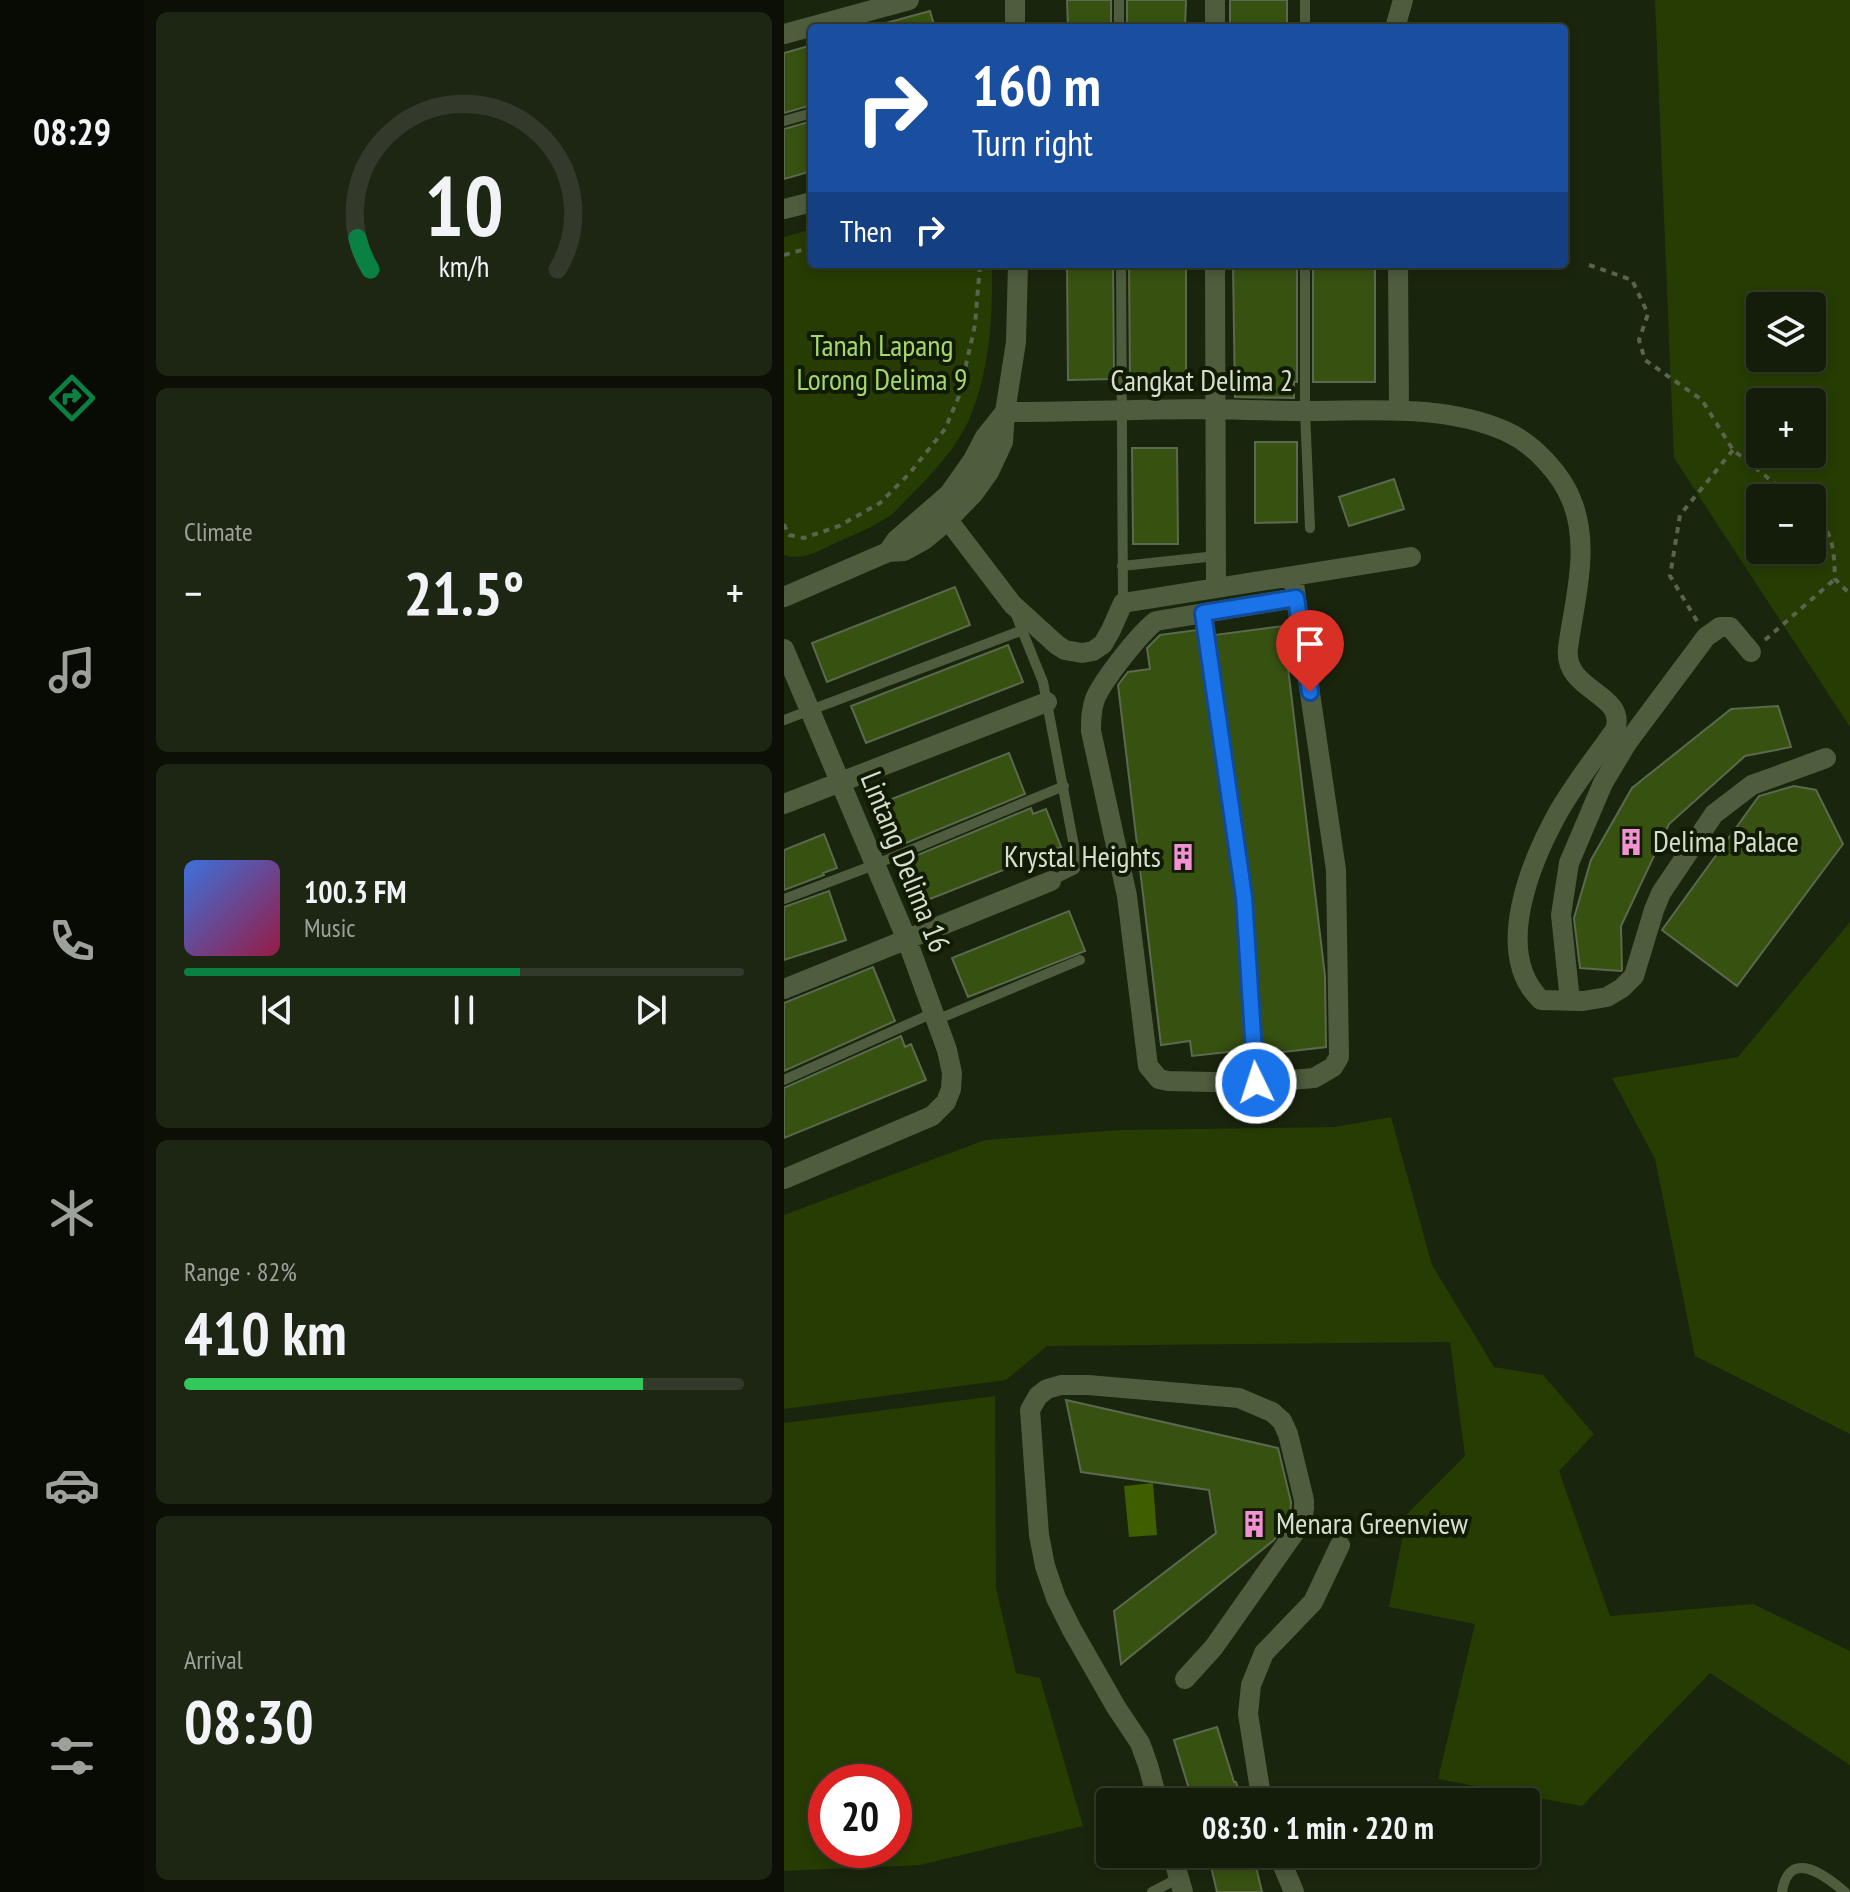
<!DOCTYPE html>
<meta charset="utf-8">
<style>
body{margin:0;font-family:"PT Sans Narrow",sans-serif;background:#1d2513;color:#f1f3f6;height:100vh;display:flex;flex-direction:column;font-size:30px;white-space:nowrap}
*{box-sizing:border-box;margin:0}
p{font-size:26px;color:#9da19c}
.icon{flex:none;width:44px;height:44px;fill:none;stroke:currentColor;stroke-width:2;stroke-linecap:round;stroke-linejoin:round}
.map{position:relative;flex:1;overflow:hidden}
.drawer{display:flex;flex-direction:column;gap:12px;padding:12px;background:#0b0f06;width:640px}
.drawer>*{flex:none}
.top-card{position:absolute;left:24px;top:24px;width:760px;height:244px;border-radius:8px;box-shadow:0 4px 12px #0003,0 0 0 2px #333a2b;background:#1a4fa0;color:#fff;overflow:hidden}
.fabs{position:absolute;left:962px;top:292px;display:grid;gap:16px}
.fabs a{display:grid;place-items:center;width:80px;height:80px;border-radius:8px;background:#141c0a;box-shadow:0 4px 12px #0003,0 0 0 2px #333a2b;font-size:40px}
.speed{position:absolute;left:24px;top:1764px;display:flex;gap:16px;font-size:40px;font-weight:700;text-align:center}
.speed>*{display:grid;place-content:center;width:104px;height:104px;border-radius:50%;background:#141c0a;box-shadow:0 4px 12px #0003,0 0 0 2px #333a2b;line-height:1}
.speed .limit{border:12px solid #d22;background:#fff;color:#111}
.pin{position:absolute;display:grid;place-items:center;width:68px;height:68px;color:#fff;margin:-82px -34px;border-radius:50% 50% 50% 0;rotate:-45deg;box-shadow:0 0 8px #0007}
.pin .icon{rotate:45deg}
.me{position:absolute;width:88px;margin:-44px;rotate:356deg;stroke-linejoin:round;filter:drop-shadow(0 0 6px #0008)}
.turn{display:flex;align-items:center;gap:28px;height:168px;padding:0 32px;font-size:36px}
.turn .icon{width:104px;height:104px;stroke-width:2.5}
.turn b{display:block;font-size:56px;line-height:68px}
.then{display:flex;align-items:center;height:76px;padding:0 32px;background:#0003;gap:16px;font-size:30px}
.big{font-size:60px;font-weight:800;line-height:1.1}
.drawer .card{flex:1;display:flex;flex-direction:column;justify-content:center;gap:12px;min-width:0;padding:0 28px;border-radius:12px;background:#1d2513}
.drawer .dial{align-items:center;gap:0}
.dial svg{height:208px;overflow:visible;fill:none;stroke:#333a2b;stroke-width:7;stroke-linecap:round;text-anchor:middle}
.dial text{fill:#f1f3f6;stroke:none}
.song{display:flex;align-items:center;gap:24px}
.cover{width:96px;height:96px;border-radius:12px;background:linear-gradient(135deg,hsl(220 70% 55%),hsl(340 70% 35%))}
.played{height:8px;border-radius:4px;background:linear-gradient(90deg,#0b8043 60%,#333a2b 60%)}
.keys{display:flex;justify-content:space-around;direction:ltr}
.heat{display:flex;justify-content:space-between;align-items:center;font-size:44px;direction:ltr}
.charge{height:12px;border-radius:6px;background:linear-gradient(90deg,#34c759 82%,#333a2b 0)}
.trip{position:absolute;left:312px;top:1788px;width:444px;height:80px;border-radius:8px;background:#141c0a;box-shadow:0 4px 12px #0003,0 0 0 2px #333a2b;font-weight:800;line-height:80px;text-align:center}
main{display:flex;flex:1;min-height:0}
.tab-bar{display:flex;flex-direction:column;width:144px;justify-content:space-around;align-items:center;background:#080b04;color:#9da19c}
.tab-bar .icon{width:56px;height:56px}
.tab-bar .selected{color:#0b8043}
.tab-bar b{font-size:36px;color:#f1f3f6}
.map>svg:first-child{display:block}
.green{fill:#263c03;fill-rule:evenodd}
.water{fill:#3e5e00}
.building{fill:#375111;stroke:#5b694e;stroke-width:2}
.lines{fill:none;stroke-linecap:round;stroke-linejoin:round}
.path{stroke:#59634e;stroke-width:4;stroke-dasharray:6 6;stroke-linecap:butt}
.service{stroke:#4e5d3d;stroke-width:10}
.minor{stroke:#4e5d3d;stroke-width:20}
.tertiary{stroke:#4e5d3d;stroke-width:20}
.route-casing{stroke:#114b97;stroke-width:20}
.route{stroke:#1a73e8;stroke-width:14}
.labels{text-anchor:middle;stroke-width:8;stroke-linejoin:round;paint-order:stroke}
.park-label{font-size:30px;fill:#a6d76b;stroke:#111b04}
.street-label{font-size:30px;fill:#d6decf;stroke:#111b04}
.poi-label{font-size:30px;fill:#d6decf;stroke:#111b04;text-anchor:start}
</style>
<main>
<nav class="tab-bar">
<b>08:29</b>
<svg class="icon selected" aria-label="directions" viewBox="0 0 24 24"><path d="M12 3l9 9-9 9-9-9zM9 14v-3h6M13 9l2 2-2 2"/></svg>
<svg class="icon" aria-label="music" viewBox="0 0 24 24"><path d="M9 18V5l10-2v13"/><circle cx="6" cy="18" r="3"/><circle cx="16" cy="16" r="3"/></svg>
<svg class="icon" aria-label="phone" viewBox="0 0 24 24"><path d="M5 4h4l2 5-3 2q2 4 5 5l2-3 5 2v4C11 20 4 13 5 4z"/></svg>
<svg class="icon" aria-label="climate" viewBox="0 0 24 24"><path d="M12 3v18M4 7l16 10M4 17L20 7"/></svg>
<svg class="icon" aria-label="car" viewBox="0 0 24 24"><path d="M5 17H2v-5l4-1 3-4h7l3 4 3 1v5h-3M9 17h6M6 11h13"/><circle cx="7" cy="17" r="2"/><circle cx="17" cy="17" r="2"/></svg>
<svg class="icon" aria-label="filters" viewBox="0 0 24 24"><path d="M4 7h16M4 17h16"/><circle cx="9" cy="7" r="2"/><circle cx="15" cy="17" r="2"/></svg>
</nav>
<section class="drawer">
<div class="card dial"><svg viewBox="0 0 100 80">
<path d="M14 69A42 42 0 1 1 86 69"/>
<path d="M14 69A42 42 0 0 1 9 57" stroke="#0b8043"/>
<text x="50" y="56" font-size="32" font-weight="700">10</text>
<text x="50" y="72" font-size="11">km/h</text>
</svg></div>
<div class="card"><p>Climate</p>
<div class="heat"><a>−</a><b class="big">21.5°</b><a>+</a></div>
</div>
<div class="card">
<div class="song"><i class="cover"></i><div><b>100.3 FM</b><p>Music</p></div></div>
<div class="played"></div>
<div class="keys"><svg class="icon" aria-label="previous" viewBox="0 0 24 24"><path d="M18 5L8 12l10 7zM5 5v14"/></svg><svg class="icon" aria-label="pause" viewBox="0 0 24 24"><path d="M8 5v14M16 5v14"/></svg><svg class="icon" aria-label="next" viewBox="0 0 24 24"><path d="M6 5l10 7-10 7zM19 5v14"/></svg></div>
</div>
<div class="card"><p>Range · 82%</p><b class="big">410 km</b><div class="charge"></div></div>
<div class="card"><p>Arrival</p><b class="big">08:30</b></div>
</section>
<div class="map">
<svg width="1066" height="1892" viewBox="0 0 1066 1892">
<rect width="100%" height="100%" fill="#1a250d"/>
<!-- green -->
<path class="green" d="M 871,0 L 1066,0 L 1066,727 L 890,458 ZM 976,306 L 1028,306 L 1028,358 L 976,358 ZM 976,402 L 1028,402 L 1028,454 L 976,454 ZM 976,498 L 1028,498 L 1028,550 L 976,550 Z
M 28,229 L 28,264 L 208,264 C 209,314 206,368 187,415 C 174,447 148,474 124,498 C 119,503 113,510 107,515 C 92,525 74,534 58,540 C 40,548 19,562 0,555 L 0,237 Z
M 1066,922 L 1066,1434 L 911,1356 L 871,1159 L 828,1078 L 954,1057 Z
M 607,1117 L 648,1265 L 710,1367 L 759,1375 L 810,1434 L 775,1471 L 826,1616 L 969,1604 L 1066,1651 L 1066,1765 L 926,1673 L 798,1806 L 654,1779 L 691,1624 L 605,1607 L 623,1514 L 681,1456 L 666,1342 L 263,1346 L 222,1380 L 0,1409 L 0,1215 L 201,1140 L 336,1130 L 551,1127 Z
M 211,1396 L 212,1588 L 232,1673 L 256,1678 L 299,1826 L 136,1865 L 0,1871 L 0,1423 ZM 110,1782 L 110,1850 L 42,1850 L 42,1782 Z"/>
<!-- water -->
<path class="water" d="M 369,1483 L 373,1535 L 345,1537 L 340,1486 Z"/>
<!-- building -->
<path class="building" d="M 283,0 L 327,0 L 327,28 L 284,28 Z
M 343,0 L 402,0 L 401,28 L 343,28 Z
M 446,0 L 503,0 L 503,28 L 446,28 Z
M 146,11 L 151,28 L 102,28 L 102,23 Z
M 28,45 L 28,105 L 0,113 L 0,53 Z
M 28,121 L 28,171 L 0,179 L 0,129 Z
M 283,264 L 329,264 L 330,379 L 284,380 Z
M 345,264 L 402,264 L 402,381 L 346,381 Z
M 449,264 L 513,264 L 513,382 L 510,382 L 510,398 L 451,397 Z
M 529,264 L 591,264 L 591,382 L 529,382 Z
M 471,442 L 513,442 L 513,522 L 471,523 Z
M 348,448 L 393,448 L 394,544 L 349,544 Z
M 610,479 L 620,509 L 565,526 L 555,497 Z
M 171,587 L 186,625 L 43,682 L 28,643 Z
M 499,626 L 541,976 L 542,1047 L 482,1054 L 481,1048 L 478,1048 L 468,896 L 430,635 Z
M 413,630 L 452,898 L 462,1050 L 408,1056 L 406,1041 L 377,1045 L 334,685 L 344,672 L 366,669 L 363,648 L 376,635 Z
M 224,645 L 239,682 L 82,743 L 67,706 Z
M 994,706 L 1007,747 L 961,756 L 885,824 L 837,926 L 838,970 L 837,971 L 796,968 L 790,918 L 807,860 L 848,788 L 947,709 Z
M 225,753 L 241,794 L 117,845 L 100,802 Z
M 1010,786 L 1032,790 L 1059,844 L 953,986 L 878,930 L 975,796 Z
M 247,808 L 249,814 L 262,809 L 277,847 L 141,901 L 124,859 Z
M 40,834 L 53,868 L 39,873 L 40,875 L 0,890 L 0,850 Z
M 45,891 L 62,940 L 0,960 L 0,907 Z
M 285,911 L 301,951 L 184,997 L 168,958 Z
M 89,967 L 111,1021 L 0,1071 L 0,1003 Z
M 117,1036 L 121,1047 L 127,1044 L 142,1080 L 0,1138 L 0,1088 Z
M 282,1400 L 494,1448 L 507,1502 L 506,1517 L 490,1540 L 337,1664 L 330,1611 L 432,1533 L 425,1490 L 297,1472 Z
M 433,1727 L 450,1782 L 452,1782 L 458,1802 L 409,1802 L 390,1740 Z
M 443,1854 L 469,1854 L 478,1892 L 433,1892 L 425,1858 Z"/>
<g class="lines">
<!-- path -->
<path class="path" d="M 0,255 L 28,247
M 805,265 L 848,280 L 864,314 L 855,340 L 861,360 L 918,400 L 949,450 L 1009,498
M 1028,513 C 1050,530 1050,553 1051,579 L 1066,594
M 0,524 L 5,535 L 20,538 L 55,526 L 96,503 L 125,474 L 161,429 L 175,396 L 191,325 L 196,264
M 913,621 L 886,576 L 896,515 L 949,450
M 981,640 L 1051,579"/>
<!-- service -->
<path class="service" d="M 335,0 L 335,28
M 521,0 L 521,28
M 0,121 L 28,113
M 337,264 L 339,603
M 521,264 L 521,411 L 526,528
M 338,566 L 432,556
M 419,613 L 460,897 L 472,1083
M 232,615 L 259,682 L 293,862 L 291,869 L 267,881
M 0,720 L 239,630
M 0,899 L 90,865 L 280,786
M 152,1020 L 296,960
M 0,1080 L 149,1013
M 368,1892 L 395,1878
M 998,1892 C 1005,1847 1042,1876 1061,1892"/>
<!-- minor -->
<path class="minor" d="M 431,0 L 431,28
M 611,28 L 619,0
M 0,34 L 125,0
M 0,209 L 28,202
M 431,264 L 432,588
M 614,264 L 615,411
M 221,412 C 292,412 362,409 433,409 C 463,410 493,411 524,411 C 589,411 659,404 721,431 C 749,443 779,475 789,504 C 806,550 790,602 784,648 C 779,692 844,693 831,730 C 812,757 791,783 775,811 C 747,861 708,953 757,1000 L 799,1001 L 823,997 L 838,988 L 850,976 L 870,910 L 877,893 L 930,814 L 968,785 L 1042,758
M 164,520 L 228,604 L 273,645 L 281,650 L 298,653 L 309,651 L 319,644 L 327,630 L 339,603 L 627,557
M 509,576 L 512,598 L 552,870 L 555,1057 L 549,1067 L 530,1078 L 472,1083 L 384,1081 L 375,1079 L 364,1066 L 343,896 L 307,731 C 307,720 307,710 311,699 C 319,680 355,634 372,621 L 512,598
M 0,649 L 123,940 L 163,1050 L 168,1073 L 167,1089 L 162,1102 L 148,1116 L 0,1179
M 0,804 L 263,702
M 0,989 L 267,881
M 786,1001 L 777,915 L 785,863 L 819,783 L 843,743 L 922,637 L 936,627 L 946,627 L 967,652
M 374,1802 L 364,1765 L 356,1743 L 332,1707 L 288,1630 L 272,1598 L 261,1566 L 255,1535 L 246,1410 L 254,1396 L 263,1389 L 277,1385 L 304,1385 L 455,1398 L 488,1412 L 498,1421 L 504,1434 L 520,1500 L 520,1508 L 518,1522 L 430,1647 L 401,1679
M 478,1802 L 464,1714 L 467,1685 L 480,1653 L 529,1602 L 556,1545
M 388,1854 L 399,1892
M 494,1854 L 510,1892"/>
<!-- tertiary -->
<path class="tertiary" d="M 231,0 L 231,28
M 104,552 L 112,540 L 165,494 L 189,460 L 201,437 L 221,412
M 0,597 L 104,552 L 120,551 L 140,540 L 164,520 L 190,493 L 205,472 L 219,442 L 221,412 L 232,342 L 234,264"/>
</g>
<g class="lines">
<!-- route casing -->
<g class="route-casing">
<path id="route" d="M 472,1083 L 460,897 L 419,613 L 512,598 L 526,692"/>
</g>
<!-- route -->
<use href="#route" class="route"/>
</g>
<!-- icons -->
<defs>
<g id="building-bare" transform="scale(2.16)"><path d="M-4-6H4V6H1V3H-1V6H-4ZM-2.5-4.3h1.7v1.8h-1.7ZM.8-4.3h1.7v1.8H.8ZM-2.5-1h1.7V.8h-1.7ZM.8-1h1.7V.8H.8Z" fill="#f391d5" stroke="#111b04" stroke-width="2.5" paint-order="stroke"/></g>
</defs>
<g fill-rule="evenodd">
<use href="#building-bare" x="847" y="842"/>
<use href="#building-bare" x="399" y="857"/>
<use href="#building-bare" x="470" y="1524"/>
</g>
<g class="labels">
<!-- park labels -->
<g class="park-label">
<text x="98" y="356">Tanah Lapang<tspan x="98" dy="34">Lorong Delima 9</tspan></text>
</g>
<!-- street labels -->
<g class="street-label">
<text x="418" y="391">Cangkat Delima 2</text>
<text transform="translate(121 862) rotate(68)" y="10">Lintang Delima 16</text>
</g>
<!-- poi labels -->
<g class="poi-label">
<text x="869" y="852">Delima Palace</text>
<text x="377" y="867" text-anchor="end">Krystal Heights</text>
<text x="492" y="1534">Menara Greenview</text>
</g>
</g>
</svg>
<div class="fabs">
<a><svg class="icon" aria-label="layers" viewBox="0 0 24 24"><path d="M12 4l9 5-9 5-9-5zM3 14l9 5 9-5"/></svg></a>
<a>+</a>
<a>−</a>
</div>
<div class="speed"><div class="limit">20</div></div>
<div class="pin" style="left:526px;top:692px;background:#d93025"><svg class="icon" aria-label="arrive" viewBox="0 0 24 24"><path d="M6 21V4h12l-3 4 3 4H6"/></svg></div>
<svg class="me" style="left:472px;top:1083px" viewBox="-20 -20 40 40"><circle r="17" fill="#1a73e8" stroke="#fff" stroke-width="3"/><path d="M0-11L8 9 0 5-8 9z" fill="#fff"/></svg>
<div class="trip">08:30 · 1 min · 220 m</div>
<div class="top-card">
<div class="turn"><svg class="icon" aria-label="right" viewBox="0 0 24 24"><path d="M7 20v-9h11M14 6l5 5-5 5"/></svg><div><b>160 m</b>Turn right</div></div>
<div class="then">Then<svg class="icon" aria-label="right" viewBox="0 0 24 24"><path d="M7 20v-9h11M14 6l5 5-5 5"/></svg></div>
</div>
</div>
</main>
